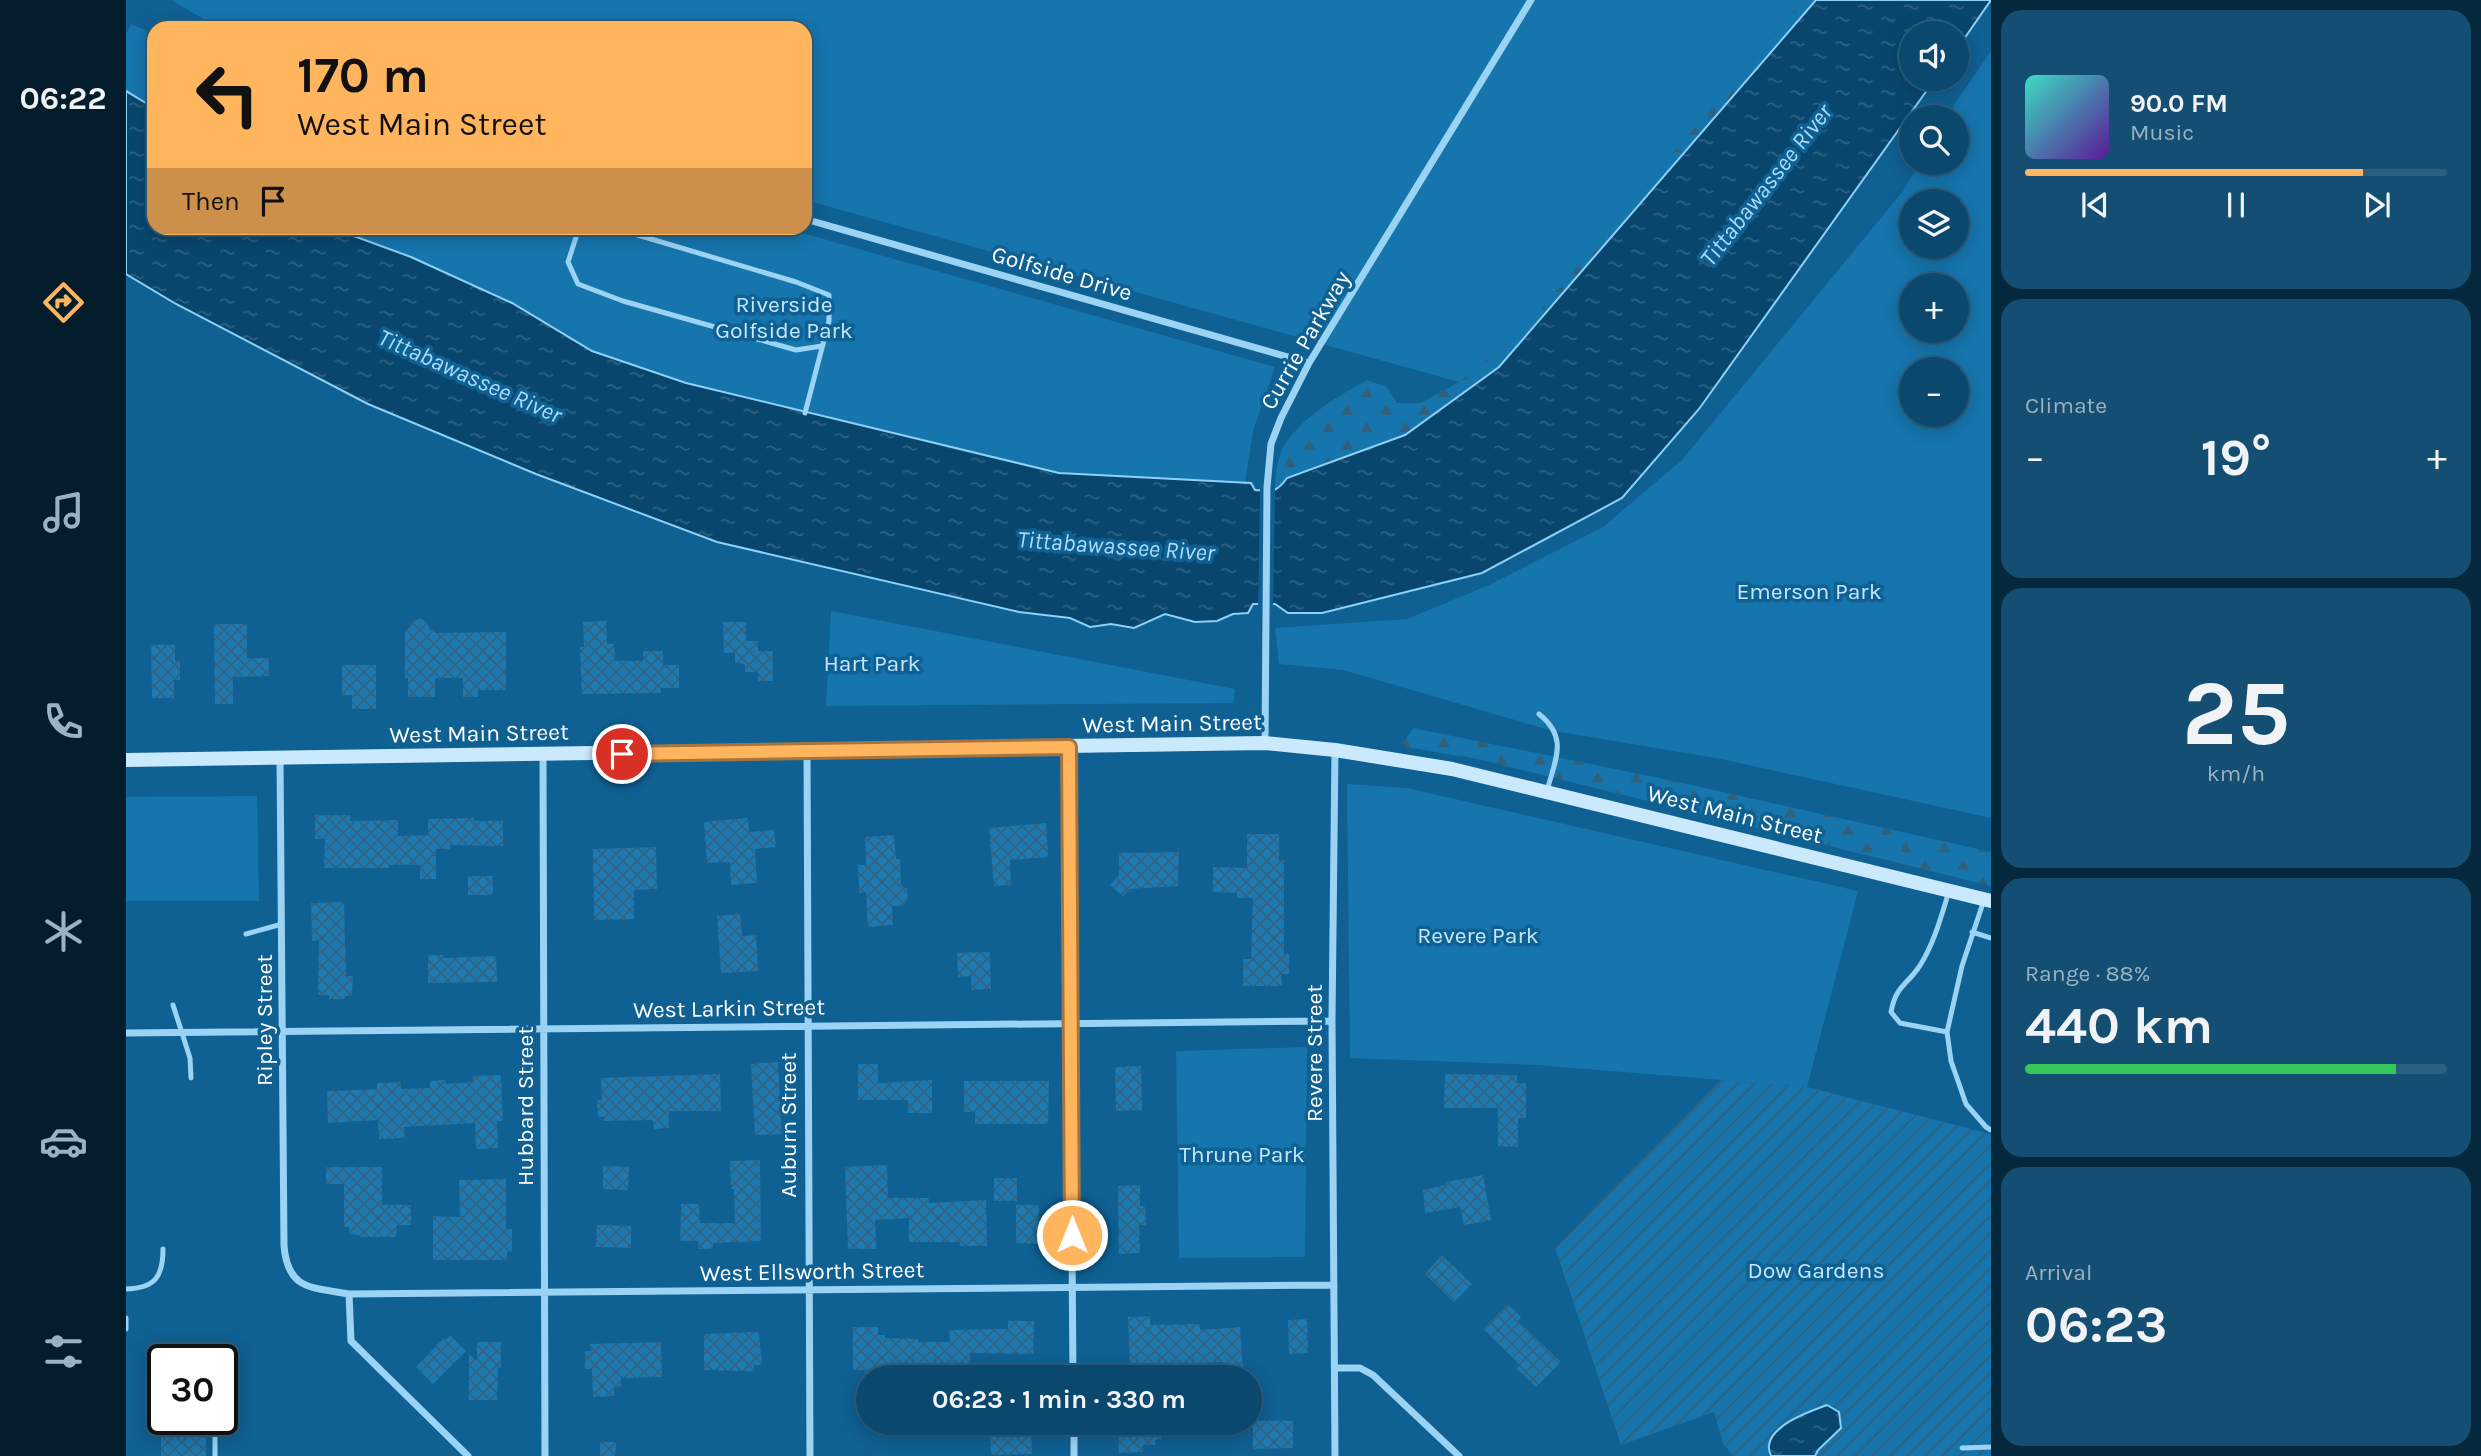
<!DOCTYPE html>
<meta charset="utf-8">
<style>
body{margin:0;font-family:Karla,sans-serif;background:#144f73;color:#f1f3f6;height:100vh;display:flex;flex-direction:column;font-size:26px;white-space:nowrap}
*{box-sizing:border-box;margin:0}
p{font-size:23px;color:#9ab2c2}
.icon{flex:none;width:38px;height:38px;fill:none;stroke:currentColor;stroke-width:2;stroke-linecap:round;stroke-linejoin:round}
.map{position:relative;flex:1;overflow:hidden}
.panel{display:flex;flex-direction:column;gap:10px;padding:10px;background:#06283c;width:490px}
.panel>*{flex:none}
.banner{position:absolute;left:21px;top:21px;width:665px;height:214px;border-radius:21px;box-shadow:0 4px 18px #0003,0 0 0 2px #2b6081;background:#ffb45e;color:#111;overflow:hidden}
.controls{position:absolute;left:1773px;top:21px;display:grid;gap:14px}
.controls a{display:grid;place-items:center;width:70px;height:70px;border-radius:50%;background:#0b486e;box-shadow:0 4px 18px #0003,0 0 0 2px #2b6081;font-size:35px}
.speed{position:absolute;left:21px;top:1344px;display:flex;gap:14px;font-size:35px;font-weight:700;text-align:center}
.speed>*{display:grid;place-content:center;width:91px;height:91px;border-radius:50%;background:#0b486e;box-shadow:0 4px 18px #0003,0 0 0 2px #2b6081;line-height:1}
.speed .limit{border:4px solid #111;border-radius:10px;background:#fff;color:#111}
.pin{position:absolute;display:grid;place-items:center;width:60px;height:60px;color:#fff;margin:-30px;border:4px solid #fff;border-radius:50%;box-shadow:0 2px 7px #0007}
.me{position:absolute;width:77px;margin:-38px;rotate:0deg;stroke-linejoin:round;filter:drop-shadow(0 0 5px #0008)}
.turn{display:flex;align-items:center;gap:24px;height:147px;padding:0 35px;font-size:32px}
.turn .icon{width:91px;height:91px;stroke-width:2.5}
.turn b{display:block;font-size:49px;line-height:60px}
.then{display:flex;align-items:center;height:66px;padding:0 35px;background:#0003;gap:14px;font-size:26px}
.big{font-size:52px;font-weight:700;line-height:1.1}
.panel .widget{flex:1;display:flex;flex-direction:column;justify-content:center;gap:10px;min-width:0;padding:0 24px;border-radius:21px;background:#144f73}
.panel .dial{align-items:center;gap:0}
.dial b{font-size:91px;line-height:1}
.song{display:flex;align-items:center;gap:21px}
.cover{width:84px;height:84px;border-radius:10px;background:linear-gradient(135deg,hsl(170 70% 55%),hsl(270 70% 35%))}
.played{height:7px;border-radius:4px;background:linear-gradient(90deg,#ffb45e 80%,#2b6081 80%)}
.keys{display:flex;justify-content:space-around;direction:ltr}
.heat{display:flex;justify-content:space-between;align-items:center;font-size:38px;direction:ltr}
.charge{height:10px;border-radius:5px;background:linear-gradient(90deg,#34c759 88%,#2b6081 0)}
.trip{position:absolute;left:730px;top:1365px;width:406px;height:70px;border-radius:35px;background:#0b486e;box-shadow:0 4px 18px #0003,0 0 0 2px #2b6081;font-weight:700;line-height:70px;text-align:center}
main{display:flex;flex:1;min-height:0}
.tabs{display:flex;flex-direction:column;width:126px;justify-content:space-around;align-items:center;background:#041d2c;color:#9ab2c2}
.tabs .icon{width:49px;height:49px}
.tabs .active{color:#ffb45e}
.tabs b{font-size:32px;color:#f1f3f6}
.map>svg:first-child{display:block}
.green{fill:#1675ad;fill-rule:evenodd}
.forest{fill:url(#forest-firs)}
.garden{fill:url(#garden-furrows)}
.water{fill:url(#water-ripples);stroke:#8cd1f7;stroke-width:2}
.pier{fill:#0f6093}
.building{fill:url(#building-cross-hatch)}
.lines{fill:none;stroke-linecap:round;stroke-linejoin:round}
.lane{stroke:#9bd3f4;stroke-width:5}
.street{stroke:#9bd3f4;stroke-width:7}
.secondary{stroke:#cbe9fd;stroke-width:14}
.route-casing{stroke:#a6753d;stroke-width:18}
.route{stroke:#ffb45e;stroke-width:12}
.labels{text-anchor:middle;stroke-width:7;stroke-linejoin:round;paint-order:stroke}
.street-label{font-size:23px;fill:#fff;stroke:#0f6093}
.park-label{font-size:23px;fill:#c3e8fe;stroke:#0f6093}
.water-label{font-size:24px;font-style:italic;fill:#a7dcfb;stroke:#0f6093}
</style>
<main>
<nav class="tabs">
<b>06:22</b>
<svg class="icon active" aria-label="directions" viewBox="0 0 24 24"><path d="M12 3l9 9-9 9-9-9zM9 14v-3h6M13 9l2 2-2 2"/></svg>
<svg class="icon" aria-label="music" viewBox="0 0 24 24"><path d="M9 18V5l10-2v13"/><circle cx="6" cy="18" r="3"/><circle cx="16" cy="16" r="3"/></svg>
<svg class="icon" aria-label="phone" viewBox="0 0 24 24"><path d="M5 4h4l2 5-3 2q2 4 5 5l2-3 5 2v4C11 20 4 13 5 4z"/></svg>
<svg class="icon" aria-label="climate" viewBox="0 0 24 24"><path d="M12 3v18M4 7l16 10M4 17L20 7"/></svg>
<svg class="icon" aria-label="car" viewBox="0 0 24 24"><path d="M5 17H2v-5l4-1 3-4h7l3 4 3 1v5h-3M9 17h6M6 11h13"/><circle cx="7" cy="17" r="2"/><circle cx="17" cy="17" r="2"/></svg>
<svg class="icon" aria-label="filters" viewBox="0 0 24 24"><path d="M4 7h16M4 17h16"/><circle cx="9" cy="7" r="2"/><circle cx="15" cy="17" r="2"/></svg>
</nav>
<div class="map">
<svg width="1865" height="1456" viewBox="0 0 1865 1456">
<defs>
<pattern id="forest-firs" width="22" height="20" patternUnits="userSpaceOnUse" patternTransform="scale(1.75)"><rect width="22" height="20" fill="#1675ad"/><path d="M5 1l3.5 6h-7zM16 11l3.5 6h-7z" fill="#31607c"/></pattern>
<pattern id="garden-furrows" width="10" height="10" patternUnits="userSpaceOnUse" patternTransform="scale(1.75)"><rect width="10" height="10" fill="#1675ad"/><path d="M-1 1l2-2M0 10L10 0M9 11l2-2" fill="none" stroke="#31607c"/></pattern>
<pattern id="water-ripples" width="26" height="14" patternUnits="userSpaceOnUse" patternTransform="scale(1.75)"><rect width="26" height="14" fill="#09466e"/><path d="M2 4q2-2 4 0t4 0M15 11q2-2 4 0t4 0" fill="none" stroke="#2e6284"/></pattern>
<pattern id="building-cross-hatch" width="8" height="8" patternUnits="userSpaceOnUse" patternTransform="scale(1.75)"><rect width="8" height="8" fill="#1c7ab2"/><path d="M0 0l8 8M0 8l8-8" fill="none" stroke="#34637f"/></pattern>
</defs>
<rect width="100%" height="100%" fill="#0f6093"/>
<!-- green -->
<path class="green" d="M 45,0 L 1677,0 L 1400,327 L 1333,382 L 679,200 L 679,28 L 93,28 Z
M 5,24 L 28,34 L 28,108 L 0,91 L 0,34 Z
M 1865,51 L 1865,818 L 1595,759 L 1423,730 L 1217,670 L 1153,664 L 1149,628 L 1281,619 L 1363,585 L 1477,527 L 1556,460 L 1777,191 L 1794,163 L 1830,163 L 1830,117 L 1820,117 ZM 1785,201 L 1830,201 L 1830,247 L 1785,247 ZM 1785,285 L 1830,285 L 1830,331 L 1785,331 ZM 1785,369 L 1830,369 L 1830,415 L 1785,415 Z
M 206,228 L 659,228 L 1149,367 L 1127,431 L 1119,482 L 933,473 L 560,383 L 466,351 L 386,303 L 285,257 Z
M 705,611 L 1109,689 L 1107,703 L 700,706 Z
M 1221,784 L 1281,788 L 1732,891 L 1681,1087 L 1411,1065 L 1224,1058 Z
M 131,796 L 133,901 L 0,901 L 0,797 Z
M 1181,1047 L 1179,1257 L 1053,1258 L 1050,1051 Z"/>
<!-- forest -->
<path class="forest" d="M 1677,0 L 1690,0 L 1373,367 L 1279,435 L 1161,478 L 1149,491 C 1149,481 1150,468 1153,458 C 1163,424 1212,396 1241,380 L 1261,387 L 1271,403 L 1295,403 L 1333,382 L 1400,327 Z
M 1287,728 L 1543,780 L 1865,852 L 1865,886 L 1352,759 L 1280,747 L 1278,742 Z"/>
<!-- garden -->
<path class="garden" d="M 1595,1080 L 1681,1087 L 1865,1134 L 1865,1456 L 1607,1456 L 1597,1443 L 1588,1412 L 1495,1445 L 1429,1248 Z"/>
<!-- water -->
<path class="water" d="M 1690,0 L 1865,0 L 1831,49 L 1830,33 L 1785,33 L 1785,79 L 1809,79 L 1573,409 L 1496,498 L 1356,573 L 1196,613 L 1162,613 L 1149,604 L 1127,604 L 1122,613 L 1107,614 L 1091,621 L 1069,622 L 1039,614 L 1008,628 L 985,624 L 964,627 L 944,618 L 893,612 L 591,542 L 410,474 L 242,404 L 50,304 L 0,274 L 0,91 L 28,108 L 28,228 L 206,228 L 285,257 L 386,303 L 466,351 L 560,383 L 933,473 L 1125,483 L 1129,490 C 1147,491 1150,493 1161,478 L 1279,435 L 1373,367 Z
M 1701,1405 L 1713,1412 L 1715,1428 L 1692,1450 L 1689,1456 L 1645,1456 C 1644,1452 1642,1449 1643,1445 C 1646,1424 1685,1411 1701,1405 Z"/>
<!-- pier -->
<path class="pier" d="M 1134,487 L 1149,487 L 1147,608 L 1132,608 Z"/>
<!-- building -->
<path class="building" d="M 295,618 L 301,622 L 304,630 L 309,630 L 309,633 L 380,632 L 380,690 L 352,690 L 352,697 L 337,697 L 337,678 L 309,678 L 309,697 L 282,697 L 282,678 L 279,678 L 279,632 L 288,620 Z
M 480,621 L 481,644 L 488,644 L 489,661 L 517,661 L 517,651 L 537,651 L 537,665 L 553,665 L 553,688 L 535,688 L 535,693 L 456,694 L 454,647 L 458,647 L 457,622 Z
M 597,622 L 620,622 L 620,641 L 632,641 L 632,651 L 647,651 L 647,681 L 632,681 L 632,672 L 619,672 L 619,664 L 609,663 L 609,653 L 598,653 Z
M 88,624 L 121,624 L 121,658 L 143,658 L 143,676 L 107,677 L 107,704 L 89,704 Z
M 25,645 L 49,645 L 49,661 L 54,661 L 54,680 L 48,680 L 48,698 L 26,698 Z
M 216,665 L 250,665 L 250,709 L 226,709 L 226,695 L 216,695 Z
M 189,815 L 224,815 L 224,821 L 272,820 L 272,836 L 302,835 L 302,819 L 348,818 L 348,821 L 377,821 L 377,846 L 324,845 L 324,849 L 310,849 L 310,879 L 294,879 L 294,865 L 263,865 L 263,868 L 198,868 L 199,839 L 189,839 Z
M 622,818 L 623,832 L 648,830 L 650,847 L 629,849 L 631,883 L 605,885 L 604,862 L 581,863 L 578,822 Z
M 920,823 L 922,857 L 884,860 L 885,885 L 868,886 L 863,828 Z
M 1121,834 L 1153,834 L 1153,860 L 1158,860 L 1158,954 L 1163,954 L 1163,974 L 1155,974 L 1156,986 L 1117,986 L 1117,959 L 1125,959 L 1127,898 L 1111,898 L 1111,893 L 1087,892 L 1087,867 L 1121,868 Z
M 768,835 L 770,859 L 774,859 L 775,885 L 780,888 L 782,894 L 781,901 L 776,906 L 766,906 L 767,925 L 742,927 L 740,892 L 733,893 L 732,865 L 740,865 L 739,837 Z
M 530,847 L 531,889 L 508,890 L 508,919 L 468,920 L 467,849 Z
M 1053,852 L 1052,886 L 1004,889 L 997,896 L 984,885 L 993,875 L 993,853 Z
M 342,876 L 367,876 L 367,895 L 342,895 Z
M 218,902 L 220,976 L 227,976 L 226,996 L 219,996 L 219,999 L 203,999 L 203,995 L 192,995 L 193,940 L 186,941 L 185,903 Z
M 614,914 L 616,936 L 630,935 L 632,971 L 595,973 L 591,916 Z
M 864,952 L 865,989 L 845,990 L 845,976 L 832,977 L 831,953 Z
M 302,955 L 318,955 L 318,958 L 370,956 L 371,982 L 302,983 Z
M 652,1062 L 656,1134 L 629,1135 L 625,1064 Z
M 732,1064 L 752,1064 L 752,1083 L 806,1080 L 806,1113 L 782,1113 L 782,1100 L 732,1100 Z
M 1015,1066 L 1016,1110 L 990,1111 L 989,1067 Z
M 594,1074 L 595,1111 L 543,1111 L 543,1128 L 528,1129 L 527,1120 L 478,1121 L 478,1117 L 472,1117 L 471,1100 L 476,1100 L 475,1078 Z
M 1319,1074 L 1391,1075 L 1391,1083 L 1400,1083 L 1400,1118 L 1392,1118 L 1392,1147 L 1372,1146 L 1372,1108 L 1318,1108 Z
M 375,1075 L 377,1121 L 371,1121 L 372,1148 L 350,1149 L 349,1123 L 278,1127 L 279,1138 L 253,1139 L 252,1120 L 202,1123 L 201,1091 L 251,1089 L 251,1083 L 275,1082 L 275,1089 L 304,1088 L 304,1081 L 319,1080 L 320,1084 L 347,1082 L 347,1076 Z
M 838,1081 L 923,1081 L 922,1124 L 849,1124 L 849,1112 L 838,1112 Z
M 634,1160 L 635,1241 L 587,1243 L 587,1249 L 572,1249 L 572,1241 L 554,1241 L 555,1204 L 573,1204 L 574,1223 L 609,1223 L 608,1189 L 605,1189 L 604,1161 Z
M 761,1165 L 762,1198 L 803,1198 L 803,1203 L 860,1200 L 861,1246 L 834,1246 L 834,1242 L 783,1242 L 783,1218 L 749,1220 L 750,1249 L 722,1249 L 719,1167 Z
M 477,1166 L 503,1167 L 502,1190 L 477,1189 Z
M 200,1167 L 256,1167 L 256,1205 L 285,1205 L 285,1225 L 271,1225 L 270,1237 L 234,1237 L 234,1235 L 223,1234 L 223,1227 L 218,1227 L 218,1184 L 200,1184 Z
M 1357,1175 L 1365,1220 L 1338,1225 L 1334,1207 L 1299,1213 L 1297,1190 L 1320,1185 L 1319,1182 Z
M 868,1178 L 891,1178 L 891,1201 L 868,1201 Z
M 380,1179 L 380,1229 L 386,1229 L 386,1252 L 381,1252 L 381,1260 L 307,1260 L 307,1216 L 334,1217 L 333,1180 Z
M 1014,1185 L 1014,1206 L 1019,1206 L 1020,1225 L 1013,1225 L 1014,1253 L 993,1254 L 992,1186 Z
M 890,1205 L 913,1205 L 912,1244 L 890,1243 Z
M 471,1225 L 505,1226 L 505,1248 L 470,1247 Z
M 1316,1255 L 1346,1284 L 1328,1302 L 1299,1274 Z
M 1382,1304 L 1395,1317 L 1392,1321 L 1435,1362 L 1410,1387 L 1390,1368 L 1394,1365 L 1357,1329 Z
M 1024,1316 L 1024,1325 L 1074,1324 L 1074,1330 L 1114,1327 L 1117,1369 L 1095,1371 L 1095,1362 L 1004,1367 L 1002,1317 Z
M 1181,1319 L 1182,1353 L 1163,1354 L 1162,1320 Z
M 882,1321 L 908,1321 L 907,1354 L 844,1353 L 845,1377 L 824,1377 L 824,1368 L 759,1367 L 759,1377 L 739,1377 L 739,1370 L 727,1370 L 727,1327 L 752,1327 L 752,1335 L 759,1335 L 759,1338 L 792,1339 L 792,1342 L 824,1342 L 823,1330 L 882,1329 Z
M 633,1332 L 636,1365 L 628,1365 L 628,1371 L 578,1370 L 578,1334 Z
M 324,1335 L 340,1351 L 307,1384 L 290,1367 L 318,1338 L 320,1340 Z
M 351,1342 L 375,1342 L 375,1368 L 372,1368 L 371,1400 L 343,1400 L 343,1354 L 351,1361 Z
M 535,1342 L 536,1377 L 495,1378 L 495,1386 L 488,1387 L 488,1396 L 467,1397 L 466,1369 L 459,1369 L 459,1351 L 465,1351 L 464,1344 Z
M 35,1419 L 80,1419 L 80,1456 L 35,1456 Z
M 1127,1421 L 1167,1421 L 1167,1448 L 1127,1449 Z
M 992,1423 L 1035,1423 L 1035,1439 L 1029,1440 L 1029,1445 L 1017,1445 L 1017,1452 L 993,1453 Z
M 905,1427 L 906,1454 L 865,1455 L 864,1428 Z
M 474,1442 L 490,1442 L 489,1456 L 474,1456 Z"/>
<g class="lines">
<!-- lane -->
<path class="lane" d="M 453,228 L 442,262 L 452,284 L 497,301 L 670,350 L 696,346
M 488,228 L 670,282 L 703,295 L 703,321 L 679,413
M 1413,714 C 1443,738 1429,759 1421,791
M 1858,900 L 1836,966 L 1821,1032 L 1825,1061 L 1840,1104 L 1860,1127 L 1865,1130
M 1846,932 L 1865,938
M 120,934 L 156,924
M 47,1005 L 64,1058 L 65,1078
M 1821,1032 L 1774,1023 L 1765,1012 C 1770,986 1779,987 1793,967 C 1808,944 1815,917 1823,891
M 0,1289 C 29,1288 37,1277 37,1249
M 0,1318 L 0,1329
M 1836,1448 L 1865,1447
M 89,1456 L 89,1419"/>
<!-- street -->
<path class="street" d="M 679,219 L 1183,363
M 1139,743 L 1141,487 L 1145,444 L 1155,418 L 1183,363 L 1405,0
M 942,747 L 947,1377
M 681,751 L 684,1456
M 417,755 L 419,1456
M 154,759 L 158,1246 C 162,1291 186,1287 223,1294 L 1208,1285
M 0,1033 L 1206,1021
M 223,1294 L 225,1341 L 342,1456
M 1209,1368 L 1234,1368 L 1247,1375 L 1333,1456
M 948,1423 L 948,1456
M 1209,1456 L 1206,1021 L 1209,750"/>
<!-- secondary -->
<path class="secondary" d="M 0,760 L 1139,743 L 1209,750 L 1326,769 L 1865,901"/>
</g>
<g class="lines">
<!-- route casing -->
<g class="route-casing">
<path id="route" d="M 496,754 L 943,747 L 946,1235"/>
</g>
<!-- route -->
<use href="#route" class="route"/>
</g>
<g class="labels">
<!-- street labels -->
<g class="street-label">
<text transform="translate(936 273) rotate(16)" y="8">Golfside Drive</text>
<text transform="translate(1179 340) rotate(-60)" y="8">Currie Parkway</text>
<text transform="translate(1046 723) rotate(-1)" y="8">West Main Street</text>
<text transform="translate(353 733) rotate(-1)" y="8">West Main Street</text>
<text transform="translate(1609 814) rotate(14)" y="8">West Main Street</text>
<text transform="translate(603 1008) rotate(-1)" y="8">West Larkin Street</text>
<text transform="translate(138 1020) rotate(-90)" y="8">Ripley Street</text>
<text transform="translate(1188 1053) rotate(-90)" y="8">Revere Street</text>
<text transform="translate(399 1106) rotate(-90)" y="8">Hubbard Street</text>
<text transform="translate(662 1125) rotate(-90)" y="8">Auburn Street</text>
<text transform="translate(686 1271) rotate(-1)" y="8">West Ellsworth Street</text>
</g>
<!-- park labels -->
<g class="park-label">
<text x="658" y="312">Riverside<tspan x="658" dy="26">Golfside Park</tspan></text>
<text x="1683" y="599">Emerson Park</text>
<text x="746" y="671">Hart Park</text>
<text x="1352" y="943">Revere Park</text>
<text x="1116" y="1162">Thrune Park</text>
<text x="1690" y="1278">Dow Gardens</text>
</g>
<!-- water labels -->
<g class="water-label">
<text transform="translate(1640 185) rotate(-52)" y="8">Tittabawassee River</text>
<text transform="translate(344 376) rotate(24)" y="8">Tittabawassee River</text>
<text transform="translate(990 546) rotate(4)" y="8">Tittabawassee River</text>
</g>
</g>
</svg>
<div class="controls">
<a><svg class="icon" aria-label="sound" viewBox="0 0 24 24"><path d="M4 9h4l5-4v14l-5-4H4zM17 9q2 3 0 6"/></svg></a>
<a><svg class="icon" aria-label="search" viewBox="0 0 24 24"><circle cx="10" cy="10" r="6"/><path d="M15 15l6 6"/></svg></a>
<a><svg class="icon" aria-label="layers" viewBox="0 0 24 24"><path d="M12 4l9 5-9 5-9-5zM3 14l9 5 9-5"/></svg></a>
<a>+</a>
<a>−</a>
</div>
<div class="speed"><div class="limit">30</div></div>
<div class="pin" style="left:496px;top:754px;background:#d93025"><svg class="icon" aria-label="arrive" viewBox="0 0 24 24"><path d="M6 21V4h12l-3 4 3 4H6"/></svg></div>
<svg class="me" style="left:946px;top:1235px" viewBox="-20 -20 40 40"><circle r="17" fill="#ffb45e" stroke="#fff" stroke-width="3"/><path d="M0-11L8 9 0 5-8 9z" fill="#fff"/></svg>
<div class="trip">06:23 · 1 min · 330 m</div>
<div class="banner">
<div class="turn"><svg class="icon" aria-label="left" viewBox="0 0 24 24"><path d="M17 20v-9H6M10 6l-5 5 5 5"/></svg><div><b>170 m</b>West Main Street</div></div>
<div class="then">Then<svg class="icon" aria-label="arrive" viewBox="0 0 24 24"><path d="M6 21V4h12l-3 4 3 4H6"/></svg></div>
</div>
</div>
<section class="panel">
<div class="widget">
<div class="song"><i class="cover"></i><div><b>90.0 FM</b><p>Music</p></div></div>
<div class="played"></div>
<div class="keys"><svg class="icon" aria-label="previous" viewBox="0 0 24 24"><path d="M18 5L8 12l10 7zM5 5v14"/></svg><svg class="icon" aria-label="pause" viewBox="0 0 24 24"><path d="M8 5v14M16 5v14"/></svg><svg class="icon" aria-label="next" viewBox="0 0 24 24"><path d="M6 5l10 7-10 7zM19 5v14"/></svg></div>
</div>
<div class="widget"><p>Climate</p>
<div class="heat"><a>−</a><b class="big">19°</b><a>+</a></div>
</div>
<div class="widget dial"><b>25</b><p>km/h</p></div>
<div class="widget"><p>Range · 88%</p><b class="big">440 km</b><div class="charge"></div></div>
<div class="widget"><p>Arrival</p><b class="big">06:23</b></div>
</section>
</main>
